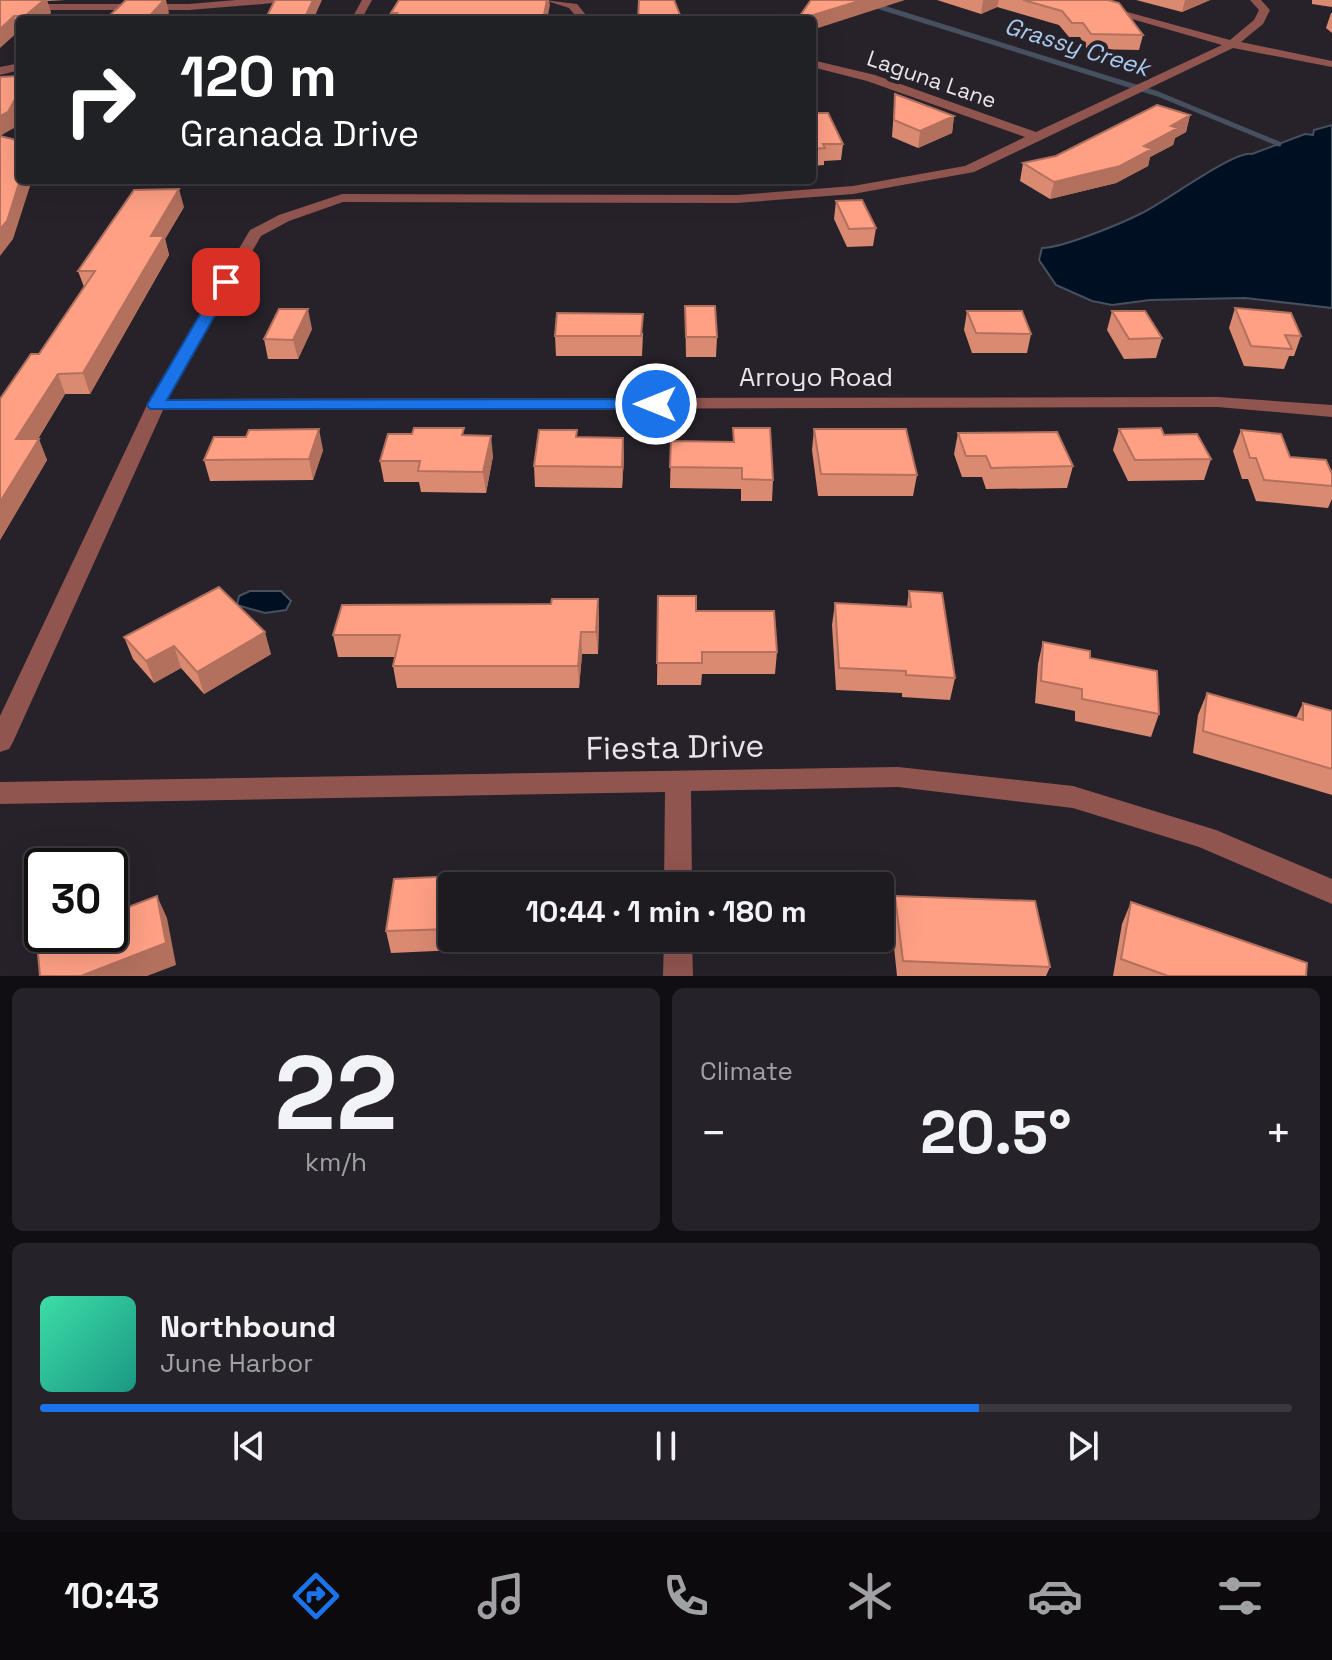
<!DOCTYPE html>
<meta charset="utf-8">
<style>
body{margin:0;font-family:"Space Grotesk",sans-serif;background:#252329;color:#f1f3f6;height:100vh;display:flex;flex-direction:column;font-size:30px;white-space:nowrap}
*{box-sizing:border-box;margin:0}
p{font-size:26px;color:#a0a1a5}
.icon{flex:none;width:44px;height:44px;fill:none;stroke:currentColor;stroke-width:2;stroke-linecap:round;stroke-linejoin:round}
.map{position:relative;height:976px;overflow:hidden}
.sheet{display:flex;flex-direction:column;gap:12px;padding:12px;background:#100e12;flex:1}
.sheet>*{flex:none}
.guide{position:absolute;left:16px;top:16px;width:800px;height:168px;border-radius:8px;box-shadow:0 8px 32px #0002,0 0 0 2px #3b383e;background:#202124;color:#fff;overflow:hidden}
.speed{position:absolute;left:24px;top:848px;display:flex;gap:16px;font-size:40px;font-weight:700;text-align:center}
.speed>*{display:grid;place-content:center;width:104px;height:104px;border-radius:50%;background:#1d1a20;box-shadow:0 8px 32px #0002,0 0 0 2px #3b383e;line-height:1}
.speed .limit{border:4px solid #111;border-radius:12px;background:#fff;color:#111}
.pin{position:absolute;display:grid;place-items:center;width:68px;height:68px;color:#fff;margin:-34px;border-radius:16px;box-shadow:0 4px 12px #0006}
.me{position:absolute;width:88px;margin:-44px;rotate:270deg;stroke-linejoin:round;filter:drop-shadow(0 0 6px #0008)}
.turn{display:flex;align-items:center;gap:28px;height:168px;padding:0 32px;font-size:36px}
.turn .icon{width:104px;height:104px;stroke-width:2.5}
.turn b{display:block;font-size:56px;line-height:68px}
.big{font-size:60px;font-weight:600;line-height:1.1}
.sheet .card{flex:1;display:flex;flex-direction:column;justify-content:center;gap:12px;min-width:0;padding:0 28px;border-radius:12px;background:#252329}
.sheet .dial{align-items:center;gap:0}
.dial b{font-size:104px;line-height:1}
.song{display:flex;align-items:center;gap:24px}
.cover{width:96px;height:96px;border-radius:12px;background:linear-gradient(135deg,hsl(160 70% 55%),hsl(170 70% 35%))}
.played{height:8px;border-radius:4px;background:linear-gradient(90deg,#1a73e8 75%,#3b383e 75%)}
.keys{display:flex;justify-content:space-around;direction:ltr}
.heat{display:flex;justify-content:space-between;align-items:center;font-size:44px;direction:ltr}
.sheet .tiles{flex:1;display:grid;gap:12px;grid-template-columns:1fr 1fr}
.card:last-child{grid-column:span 2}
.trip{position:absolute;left:438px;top:872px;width:456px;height:80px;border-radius:8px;background:#1d1a20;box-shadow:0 8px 32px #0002,0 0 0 2px #3b383e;font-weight:600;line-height:80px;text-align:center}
.dock{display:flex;height:128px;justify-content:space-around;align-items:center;background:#0c0a0d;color:#a0a1a5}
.dock .icon{width:56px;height:56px}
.dock .selected{color:#1a73e8}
.dock b{font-size:36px;color:#f1f3f6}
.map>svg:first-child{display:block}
.water{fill:#001023;stroke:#46505e;stroke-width:2}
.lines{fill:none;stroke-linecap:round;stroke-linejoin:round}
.stream{stroke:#46505e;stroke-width:5}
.street{fill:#915550;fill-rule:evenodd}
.wall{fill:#db8a72}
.shaded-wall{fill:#b2705d}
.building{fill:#ffa085;stroke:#b2705d;stroke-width:2}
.route{fill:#1a73e8;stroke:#114b97;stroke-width:2}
.labels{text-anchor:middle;stroke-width:8;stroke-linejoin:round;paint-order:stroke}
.far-street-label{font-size:22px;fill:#e8e4e9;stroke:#27222a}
.far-water-label{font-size:24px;font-style:italic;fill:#aacaed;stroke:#27222a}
.street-label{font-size:26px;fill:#e8e4e9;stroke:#27222a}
.near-street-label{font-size:32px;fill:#e8e4e9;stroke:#27222a}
</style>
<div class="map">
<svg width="1332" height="976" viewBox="0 0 1332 976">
<rect width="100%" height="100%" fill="#27222a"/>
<!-- water -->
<path class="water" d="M 1332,125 L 1332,308 L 1245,298 L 1150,300 L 1112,305 L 1092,301 L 1056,285 L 1039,260 L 1042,248 C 1062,248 1120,224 1140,214 C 1164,203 1234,150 1252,154 L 1305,134 L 1313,135 L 1314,130 Z
M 250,591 L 281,591 L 291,601 L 286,610 L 265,613 L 237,605 L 239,596 Z"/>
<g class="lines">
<!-- stream -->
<path class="stream" d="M 858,0 L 1158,94 L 1279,144"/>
<!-- street -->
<path class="street" d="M 236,0 L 279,0 L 274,3 L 189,10 L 0,10 L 0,4 L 189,4 Z
M 362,0 L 372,0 L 361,20 L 351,20 Z
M 544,0 L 577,4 L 590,20 L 579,20 L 569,8 Z
M 1066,0 L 1083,0 L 1230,40 L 1254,20 L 1259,10 L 1250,0 L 1261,0 L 1270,10 L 1263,24 L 1241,42 L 1332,61 L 1332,67 L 1233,48 L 974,172 L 853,194 L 737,203 L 343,202 L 289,221 L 261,236 L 168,399 L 1218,397 L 1332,405 L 1332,417 L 1218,407 L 163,410 L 13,742 L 9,749 L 0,752 L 0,716 L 147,405 L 250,230 L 279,215 L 342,194 L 737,195 L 853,186 L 965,166 L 1025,137 L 867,81 L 812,67 L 812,60 L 875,75 L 1036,132 L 1222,45 Z
M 20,63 L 20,70 L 0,75 L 0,67 Z
M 898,767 L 1073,786 L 1216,830 L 1332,879 L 1332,904 L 1199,847 L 1073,808 L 898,787 L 691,791 L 692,886 L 664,886 L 665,792 L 0,804 L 0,782 Z
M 664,938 L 692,938 L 693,976 L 663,976 Z"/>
</g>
<!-- wall -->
<path class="wall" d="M 0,0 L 66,0 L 47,1 L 51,13 L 42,20 L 20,20 L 20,31 Z
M 937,0 L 1108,0 L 1143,35 L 1139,50 L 1087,49 L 1080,37 L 1069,37 L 1059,25 L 997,7 L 981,14 Z
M 1136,0 L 1210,0 L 1182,12 Z
M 1312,0 L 1332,0 L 1332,7 L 1312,4 Z
M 1331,13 L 1332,13 L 1332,33 L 1326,28 Z
M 895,94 L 954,116 L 952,133 L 918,148 L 892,137 Z
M 812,113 L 843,144 L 841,160 L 824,161 L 824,165 L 812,166 Z
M 1190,115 L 1186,132 L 1175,138 L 1173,145 L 1150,157 L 1148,166 L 1116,183 L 1050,199 L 1020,181 L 1023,163 L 1056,156 Z
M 836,201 L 876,228 L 873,246 L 847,247 L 834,219 Z
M 184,207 L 165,239 L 169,255 L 90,394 L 65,394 L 38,439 L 47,460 L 0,540 L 0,399 L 39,354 L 84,287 L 78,271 Z
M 685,306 L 717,337 L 716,357 L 686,357 Z
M 1235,308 L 1301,336 L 1294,356 L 1289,356 L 1284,369 L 1244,366 L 1229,328 Z
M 967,311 L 1031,334 L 1027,353 L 972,353 L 964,330 Z
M 1112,311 L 1162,338 L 1156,358 L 1124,359 L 1107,330 Z
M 312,329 L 298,359 L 268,359 L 264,339 Z
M 643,333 L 642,356 L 556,356 L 555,336 Z
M 733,428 L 773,480 L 772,501 L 741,501 L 741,489 L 670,488 L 671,441 L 733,442 Z
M 814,429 L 917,475 L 913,496 L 818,496 L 812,450 Z
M 1119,429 L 1164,435 L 1211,459 L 1204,480 L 1128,481 L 1113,450 Z
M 577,430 L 577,437 L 623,438 L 624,459 L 622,488 L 535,487 L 534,466 Z
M 1241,430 L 1290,457 L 1332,474 L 1332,499 L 1328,508 L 1256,501 L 1248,479 L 1242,479 L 1233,451 Z
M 958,433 L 1073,466 L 1067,488 L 986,489 L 982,477 L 962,477 L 954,454 Z
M 465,435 L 493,456 L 486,493 L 421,492 L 419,482 L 384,482 L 380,461 Z
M 323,450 L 313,480 L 210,481 L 204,460 Z
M 909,591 L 955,678 L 950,700 L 902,697 L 902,693 L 836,690 L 832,625 L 835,603 L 907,607 Z
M 658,596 L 696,611 L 777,652 L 775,674 L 702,674 L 701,685 L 657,685 Z
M 598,599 L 599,621 L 598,654 L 582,654 L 579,688 L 397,688 L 393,666 L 395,657 L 338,657 L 333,635 L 551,604 Z
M 124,637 L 271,654 L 204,694 L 181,668 L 154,683 L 133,659 Z
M 1043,642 L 1090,658 L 1159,714 L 1151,737 L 1075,721 L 1075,711 L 1035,703 L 1038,664 Z
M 1207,693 L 1296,718 L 1303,703 L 1332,711 L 1332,795 L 1193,753 L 1198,715 Z
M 452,886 L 452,938 L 503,938 L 502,948 L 391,953 L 386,931 Z
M 895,896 L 1050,967 L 1046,976 L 897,976 L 891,918 Z
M 1131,902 L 1306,976 L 1113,976 L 1122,924 Z"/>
<!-- shaded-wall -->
<path class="shaded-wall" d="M 44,0 L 47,0 L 51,13 L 42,20 L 26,20 L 25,16 Z
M 164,0 L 166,0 L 169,13 L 163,20 L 146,20 Z
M 313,0 L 322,0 L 313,20 L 304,20 Z
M 547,0 L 549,0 L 550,5 L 547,20 L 543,20 Z
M 862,0 L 905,0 L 812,30 L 812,20 L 798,20 Z
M 983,0 L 999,0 L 997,7 L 981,14 Z
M 1185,0 L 1210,0 L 1182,12 Z
M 14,16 L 19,31 L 0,48 L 0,29 Z
M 20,90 L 20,117 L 14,128 L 0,136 L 0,116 Z
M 1190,115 L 1186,132 L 1175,138 L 1173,145 L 1150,157 L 1148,166 L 1116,183 L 1050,199 L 1054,182 L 1144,146 L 1171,126 Z
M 954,116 L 952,133 L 918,148 L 920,131 Z
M 20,180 L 32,180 L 13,239 L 0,256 L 0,229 Z
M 179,189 L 184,207 L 165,239 L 169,255 L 90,394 L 83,373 L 151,236 Z
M 308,309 L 312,329 L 298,359 L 293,340 Z
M 58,374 L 65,394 L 25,460 L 16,439 Z
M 319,429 L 323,450 L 313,480 L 309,459 Z
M 491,436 L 493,456 L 486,493 L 483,472 Z
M 623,438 L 624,459 L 622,488 L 622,467 Z
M 39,439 L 47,460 L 0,540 L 0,502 Z
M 598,599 L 599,621 L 598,654 L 596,632 Z
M 265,632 L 271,654 L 204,694 L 197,672 Z
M 581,632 L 582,654 L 579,688 L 578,666 Z
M 174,646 L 181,668 L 154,683 L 146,661 Z
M 157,896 L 167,918 L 176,965 L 147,976 L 81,976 Z"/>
<!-- building -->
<path class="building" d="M 0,0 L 44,0 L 25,16 L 14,16 L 0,29 Z
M 126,0 L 164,0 L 146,20 L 105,20 Z
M 275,0 L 313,0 L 304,20 L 265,20 Z
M 399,0 L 547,0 L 543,20 L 392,20 L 397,13 L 391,13 Z
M 639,0 L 674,0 L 682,20 L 638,20 Z
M 811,0 L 862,0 L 797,20 Z
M 1023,0 L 1108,0 L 1119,3 L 1143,35 L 1091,34 L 1083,23 L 1072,23 L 1062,11 Z
M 20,76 L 20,90 L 8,112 L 0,116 L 0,77 Z
M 895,94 L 954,116 L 920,131 L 894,120 Z
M 1157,105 L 1190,115 L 1171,126 L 1178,128 L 1144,146 L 1152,149 L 1120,166 L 1054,182 L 1023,163 L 1056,156 Z
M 812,113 L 828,113 L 843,144 L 823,144 L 825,148 L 812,149 Z
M 0,136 L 20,141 L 20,180 L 7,221 L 0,229 Z
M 179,189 L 151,236 L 164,236 L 83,373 L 58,374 L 16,439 L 39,439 L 0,502 L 0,399 L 31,354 L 39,354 L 95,271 L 78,271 L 134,190 Z
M 862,200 L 876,228 L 849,229 L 836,201 Z
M 685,306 L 715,306 L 717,337 L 686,337 Z
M 1235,308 L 1291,313 L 1301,336 L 1285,335 L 1292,349 L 1251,346 Z
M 279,309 L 308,309 L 293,340 L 264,339 Z
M 967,311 L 1022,311 L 1031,334 L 976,333 Z
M 1112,311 L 1145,311 L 1162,338 L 1129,339 Z
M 557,313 L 643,314 L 641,336 L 555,336 Z
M 414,428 L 464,428 L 462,435 L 491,436 L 483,472 L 418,471 L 420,461 L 380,461 L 388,434 L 412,434 Z
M 733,428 L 770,428 L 773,480 L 742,479 L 742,468 L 670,467 L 671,441 L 734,442 Z
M 1161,428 L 1164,435 L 1197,434 L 1211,459 L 1135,460 L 1119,429 Z
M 319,429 L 309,459 L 204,460 L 214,437 L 246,437 L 249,430 Z
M 814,429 L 906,429 L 917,475 L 821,474 Z
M 539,430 L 577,430 L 576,437 L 623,438 L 622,467 L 534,466 Z
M 1241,430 L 1281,434 L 1290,457 L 1326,460 L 1332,474 L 1332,486 L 1264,480 L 1256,458 L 1250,458 Z
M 1057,432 L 1073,466 L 991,468 L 986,456 L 966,456 L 958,433 Z
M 219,587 L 265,632 L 197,672 L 174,646 L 146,661 L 124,637 Z
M 909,591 L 942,593 L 955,678 L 906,675 L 906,671 L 839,668 L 835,603 L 911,607 Z
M 658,596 L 696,596 L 696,611 L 774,611 L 777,652 L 702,652 L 702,663 L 657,663 Z
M 552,599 L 598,599 L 596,632 L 581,632 L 578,666 L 393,666 L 400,635 L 333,635 L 342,605 L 551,604 Z
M 1043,642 L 1090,651 L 1090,658 L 1157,671 L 1159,714 L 1082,699 L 1082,689 L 1041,681 Z
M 1207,693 L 1303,720 L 1303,703 L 1332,711 L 1332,769 L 1203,731 Z
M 502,874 L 501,886 L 452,886 L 452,929 L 386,931 L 394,879 Z
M 42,896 L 42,934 L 110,934 L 110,914 L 157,896 L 166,943 L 81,976 L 40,976 L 33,899 Z
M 895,896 L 1035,901 L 1050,967 L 903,961 Z
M 1131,902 L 1307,963 L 1306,976 L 1168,976 L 1121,959 Z"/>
<!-- route -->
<path class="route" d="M 226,278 L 234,282 L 167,400 L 656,399 L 664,404 L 656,409 L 150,409 L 147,405 L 219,282 Z"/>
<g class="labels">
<!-- far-street labels -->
<g class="far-street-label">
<text transform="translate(932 79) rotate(19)" y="8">Laguna Lane</text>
</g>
<!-- far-water labels -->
<g class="far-water-label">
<text transform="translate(1077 47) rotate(17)" y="8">Grassy Creek</text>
</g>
<!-- street labels -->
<g class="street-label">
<text x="816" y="386">Arroyo Road</text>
</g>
<!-- near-street labels -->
<g class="near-street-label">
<text transform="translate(675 747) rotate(-1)" y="11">Fiesta Drive</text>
</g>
</g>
</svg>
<div class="speed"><div class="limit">30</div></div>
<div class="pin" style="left:226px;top:282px;background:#d93025"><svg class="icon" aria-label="arrive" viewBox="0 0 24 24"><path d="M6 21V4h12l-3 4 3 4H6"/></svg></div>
<svg class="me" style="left:656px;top:404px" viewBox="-20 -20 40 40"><circle r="17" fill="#1a73e8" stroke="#fff" stroke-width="3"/><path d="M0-11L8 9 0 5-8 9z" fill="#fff"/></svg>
<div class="trip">10:44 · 1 min · 180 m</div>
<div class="guide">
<div class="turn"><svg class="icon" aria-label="right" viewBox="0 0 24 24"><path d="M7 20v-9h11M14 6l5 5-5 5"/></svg><div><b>120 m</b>Granada Drive</div></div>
</div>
</div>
<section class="sheet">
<div class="tiles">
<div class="card dial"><b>22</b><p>km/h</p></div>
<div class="card"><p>Climate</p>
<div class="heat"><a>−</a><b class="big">20.5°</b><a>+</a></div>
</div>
<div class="card">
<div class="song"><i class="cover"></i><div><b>Northbound</b><p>June Harbor</p></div></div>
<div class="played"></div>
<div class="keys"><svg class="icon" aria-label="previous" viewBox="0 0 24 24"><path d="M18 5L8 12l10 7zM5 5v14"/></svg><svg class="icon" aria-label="pause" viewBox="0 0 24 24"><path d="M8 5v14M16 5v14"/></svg><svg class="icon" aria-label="next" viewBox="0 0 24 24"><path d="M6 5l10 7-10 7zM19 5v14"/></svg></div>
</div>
</div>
</section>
<nav class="dock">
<b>10:43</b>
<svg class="icon selected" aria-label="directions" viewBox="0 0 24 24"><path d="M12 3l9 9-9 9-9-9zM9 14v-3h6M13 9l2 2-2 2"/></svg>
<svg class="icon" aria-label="music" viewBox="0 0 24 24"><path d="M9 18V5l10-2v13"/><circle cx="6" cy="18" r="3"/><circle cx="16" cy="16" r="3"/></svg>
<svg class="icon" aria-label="phone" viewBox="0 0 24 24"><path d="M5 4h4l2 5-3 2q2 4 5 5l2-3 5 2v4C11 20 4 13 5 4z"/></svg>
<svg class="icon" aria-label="climate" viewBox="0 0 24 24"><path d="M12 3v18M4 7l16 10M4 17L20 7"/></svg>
<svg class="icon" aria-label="car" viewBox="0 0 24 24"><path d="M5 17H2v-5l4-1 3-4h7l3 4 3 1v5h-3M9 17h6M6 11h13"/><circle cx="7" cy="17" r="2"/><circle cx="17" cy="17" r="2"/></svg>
<svg class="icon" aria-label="filters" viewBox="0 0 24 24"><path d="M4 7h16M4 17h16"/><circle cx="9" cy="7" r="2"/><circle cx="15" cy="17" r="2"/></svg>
</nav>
